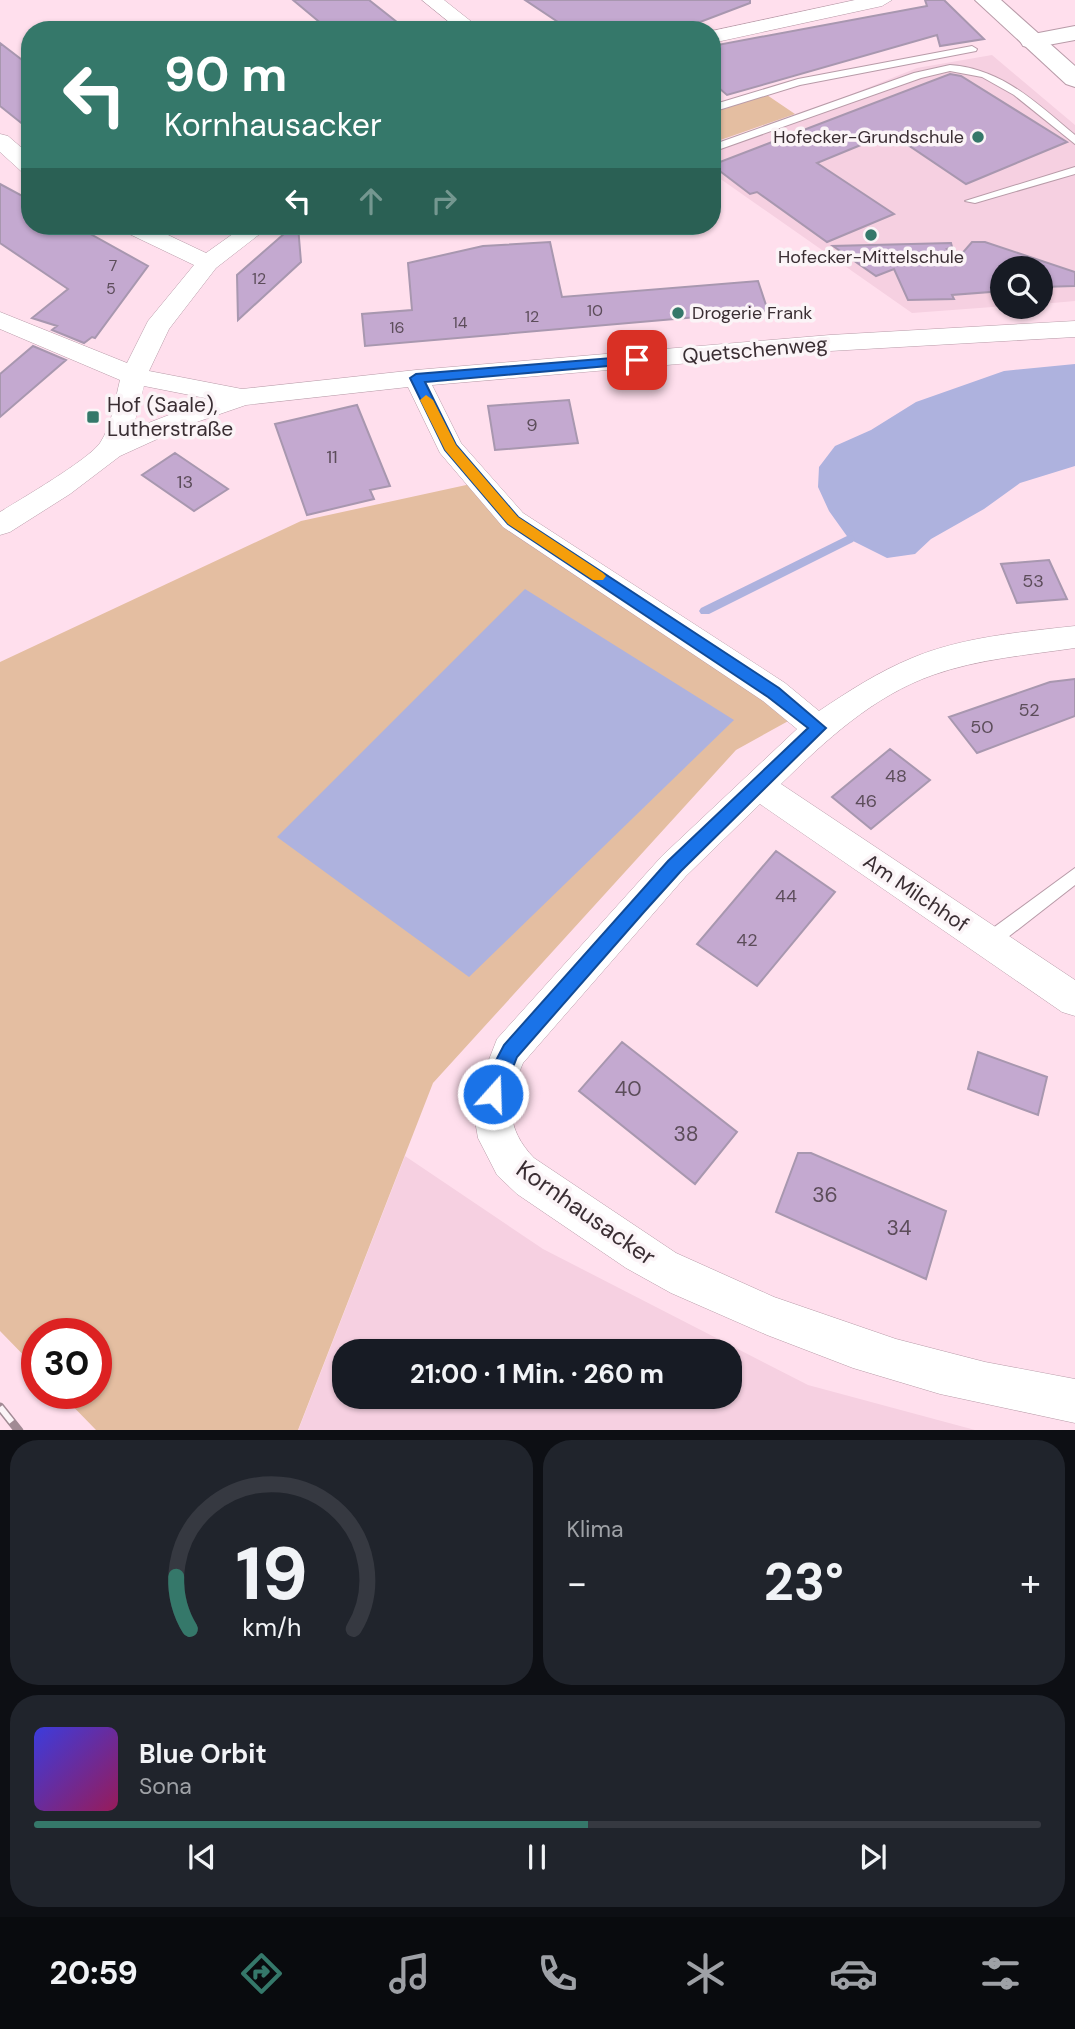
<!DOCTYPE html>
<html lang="de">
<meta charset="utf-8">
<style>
body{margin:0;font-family:"DM Sans",sans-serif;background:#20242c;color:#f1f3f6;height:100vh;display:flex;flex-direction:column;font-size:26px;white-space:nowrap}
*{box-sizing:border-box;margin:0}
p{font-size:23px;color:#9ea1a6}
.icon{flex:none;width:38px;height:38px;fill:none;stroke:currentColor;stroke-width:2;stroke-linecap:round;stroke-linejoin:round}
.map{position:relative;height:1430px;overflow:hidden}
.panel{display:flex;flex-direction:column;gap:10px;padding:10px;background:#0d0f14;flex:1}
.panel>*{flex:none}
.banner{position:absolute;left:21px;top:21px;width:700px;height:214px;border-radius:28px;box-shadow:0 2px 5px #0004;background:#35786a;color:#fff;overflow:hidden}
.buttons{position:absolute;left:990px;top:256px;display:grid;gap:14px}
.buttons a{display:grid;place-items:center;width:63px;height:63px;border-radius:50%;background:#171b24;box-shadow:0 2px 5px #0004;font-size:35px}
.speed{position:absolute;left:21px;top:1318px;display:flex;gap:14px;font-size:35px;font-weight:700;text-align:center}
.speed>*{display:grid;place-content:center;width:91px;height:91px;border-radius:50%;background:#171b24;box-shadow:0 2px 5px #0004;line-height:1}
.speed .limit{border:10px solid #d22;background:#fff;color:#111}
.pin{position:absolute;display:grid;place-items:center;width:60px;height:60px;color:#fff;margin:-30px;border-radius:14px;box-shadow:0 4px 10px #0006}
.me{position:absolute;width:77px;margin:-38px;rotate:20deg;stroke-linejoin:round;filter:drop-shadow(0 0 5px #0008)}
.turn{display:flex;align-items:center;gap:24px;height:147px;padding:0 28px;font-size:32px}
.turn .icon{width:91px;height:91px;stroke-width:2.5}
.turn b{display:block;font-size:49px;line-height:60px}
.lanes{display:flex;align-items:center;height:66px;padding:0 28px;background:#0003;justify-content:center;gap:35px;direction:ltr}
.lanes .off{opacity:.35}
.big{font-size:52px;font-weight:700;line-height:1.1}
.panel .card{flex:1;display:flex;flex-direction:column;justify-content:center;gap:10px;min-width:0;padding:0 24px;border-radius:28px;background:#20242c}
.panel .dial{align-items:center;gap:0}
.dial svg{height:182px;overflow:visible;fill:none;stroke:#363941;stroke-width:7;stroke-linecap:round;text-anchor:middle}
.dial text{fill:#f1f3f6;stroke:none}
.song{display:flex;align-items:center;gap:21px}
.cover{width:84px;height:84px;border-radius:10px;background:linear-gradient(135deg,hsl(240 70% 55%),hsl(330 70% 35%))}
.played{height:7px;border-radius:4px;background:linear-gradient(90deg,#35786a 55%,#363941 55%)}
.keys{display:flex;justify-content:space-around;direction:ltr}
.heat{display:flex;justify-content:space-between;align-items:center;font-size:38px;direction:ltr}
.panel .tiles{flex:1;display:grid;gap:10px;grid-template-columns:1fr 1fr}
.card:last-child{grid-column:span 2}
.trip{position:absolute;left:332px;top:1339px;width:410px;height:70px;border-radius:28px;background:#171b24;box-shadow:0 2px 5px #0004;font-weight:700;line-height:70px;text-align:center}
.dock{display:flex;height:112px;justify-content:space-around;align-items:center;background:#090b0e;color:#9ea1a6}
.dock .icon{width:49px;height:49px}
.dock .current{color:#35786a}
.dock b{font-size:32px;color:#f1f3f6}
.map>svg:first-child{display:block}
.built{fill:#f6d0e1;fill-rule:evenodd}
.green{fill:#e4bea1}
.water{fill:#aeb2de}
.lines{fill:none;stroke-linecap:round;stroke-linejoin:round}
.stream{fill:#aeb2de;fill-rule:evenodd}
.building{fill:#c4a9d0;stroke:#a897af;stroke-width:2}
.service-casing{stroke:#b89ba8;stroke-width:2}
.minor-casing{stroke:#b89ba8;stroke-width:1}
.secondary-casing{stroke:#b89ba8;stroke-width:2}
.primary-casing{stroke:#b89ba8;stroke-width:2}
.service{fill:#fff;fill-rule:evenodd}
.minor{fill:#fff;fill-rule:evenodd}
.secondary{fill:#fff;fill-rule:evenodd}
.primary{fill:#fff;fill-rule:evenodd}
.rail-casing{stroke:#a18a94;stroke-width:9}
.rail{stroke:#fbf4f7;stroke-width:6;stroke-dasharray:19;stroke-linecap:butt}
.route{fill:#1a73e8;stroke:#114b97;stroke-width:2}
.slow{fill:#f59e0b}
.poi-dot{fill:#35786a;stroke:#fbf4f7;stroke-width:2.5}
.labels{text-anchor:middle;stroke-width:7;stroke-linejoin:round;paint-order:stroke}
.far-number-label{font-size:16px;fill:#5c4d5a}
.far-poi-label{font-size:18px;fill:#3a2e33;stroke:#fbf4f7;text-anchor:end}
.number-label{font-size:18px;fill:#5c4d5a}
.street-label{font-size:21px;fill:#3a2e33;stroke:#fbf4f7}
.poi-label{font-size:21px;fill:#3a2e33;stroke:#fbf4f7;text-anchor:start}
.near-number-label{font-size:21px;fill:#5c4d5a}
.near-street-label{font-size:24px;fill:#3a2e33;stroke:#fbf4f7}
</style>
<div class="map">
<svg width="1075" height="1431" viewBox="0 0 1075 1431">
<rect width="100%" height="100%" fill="#ffdfed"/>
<!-- built -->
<path class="built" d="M 992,55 L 1075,125 L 1075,301 L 1041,304 L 1041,268 L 1003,268 L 1003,306 L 1006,306 L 912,313 L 712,173 L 712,150 L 917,68 Z
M 405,1156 L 543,1249 L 808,1385 L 975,1430 L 298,1431 ZM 345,1351 L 730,1351 L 730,1396 L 345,1396 Z"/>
<!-- green -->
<path class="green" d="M 764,93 L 795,114 L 712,143 L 712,113 Z
M 480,482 L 801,714 L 736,750 L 433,1083 L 298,1430 L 96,1430 L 60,1393 L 96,1393 L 96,1334 L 37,1334 L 37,1369 L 0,1331 L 0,662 L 301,521 Z"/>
<!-- water -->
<path class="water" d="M 1075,364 L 1075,466 L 1020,483 L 984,509 L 931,539 L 915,554 L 887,558 L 849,539 L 829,511 L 818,487 L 819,467 L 835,446 L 871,430 L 916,402 L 1004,371 Z
M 525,589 L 734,720 L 469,977 L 277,837 Z"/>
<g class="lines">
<!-- stream -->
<path class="stream" d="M 849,535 L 853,536 L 855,539 L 853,542 L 709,614 L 701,614 L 699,611 L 701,608 Z"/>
</g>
<!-- building -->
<path class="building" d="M 293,0 L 369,0 L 407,30 L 329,30 Z
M 525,0 L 750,0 L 750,3 L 679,30 L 570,30 Z
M 925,0 L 944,0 L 984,39 L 940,46 L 937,35 L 727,95 L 712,82 L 712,46 L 927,6 Z
M 0,43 L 30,66 L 30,130 L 0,106 Z
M 950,74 L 961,76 L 1067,142 L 966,184 L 890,133 L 817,163 L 894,214 L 827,242 L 757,192 L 750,194 L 712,165 Z
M 0,184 L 30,200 L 30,226 L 76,226 L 148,266 L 95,338 L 92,337 L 84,343 L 52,330 L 57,326 L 32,318 L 68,289 L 0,243 Z
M 293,226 L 298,226 L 301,262 L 238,320 L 237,275 Z
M 550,242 L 562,297 L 758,281 L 768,311 L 365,346 L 362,314 L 412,310 L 408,263 L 483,246 Z
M 972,242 L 985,242 L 1075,272 L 1075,286 L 1041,287 L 1041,268 L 1003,268 L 1003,291 L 952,295 L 954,299 L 908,300 L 894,269 L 876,276 L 833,246 L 951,243 L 952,247 L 947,249 L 959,257 Z
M 33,346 L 66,360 L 0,417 L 0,374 Z
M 569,400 L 578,443 L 495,450 L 488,406 Z
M 357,405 L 390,486 L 370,490 L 374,499 L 307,515 L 275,424 Z
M 175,453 L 228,489 L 194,511 L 142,475 Z
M 1049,560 L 1067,599 L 1017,603 L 1001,564 Z
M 1075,679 L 1075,716 L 977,753 L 949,717 L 1050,682 Z
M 890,749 L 930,780 L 871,829 L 832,797 Z
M 776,851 L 835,892 L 757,986 L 697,944 Z
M 622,1042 L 737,1132 L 695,1184 L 579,1091 Z
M 978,1052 L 1047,1077 L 1038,1115 L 968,1089 Z
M 798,1153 L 811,1153 L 946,1211 L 926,1279 L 776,1212 Z"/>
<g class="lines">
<!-- service casing -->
<g class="service-casing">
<path id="service" d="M 972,46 L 977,49 L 976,51 L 800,85 L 712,112 L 712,105 L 798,79 Z
M 950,65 C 1003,69 1036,103 1075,135 L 1075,144 L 1014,95 L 982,77 L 950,71 L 921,78 L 712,152 L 712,145 L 914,73 Z
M 1075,167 L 1075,174 L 975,203 L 965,201 Z
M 1075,868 L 1075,885 L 994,948 L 988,950 L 982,948 L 979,942 L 982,936 Z"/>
</g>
<!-- minor casing -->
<g class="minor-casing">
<path id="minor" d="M 422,0 L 444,0 L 482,30 L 459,30 Z
M 855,0 L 892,0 L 882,6 L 712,43 L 712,31 Z
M 0,134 L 8,136 L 30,155 L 30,174 L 22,172 L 0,152 Z
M 120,226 L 149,226 L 206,253 L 244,226 L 270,226 L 216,268 L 169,329 L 149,371 L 242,389 L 416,370 L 830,335 L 1075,321 L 1075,337 L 830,351 L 432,385 L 461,443 L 523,513 L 785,683 L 819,711 C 849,691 878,672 912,658 C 962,637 1021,632 1075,626 L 1075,648 C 1028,655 978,659 933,675 C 873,696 825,741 781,784 L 1075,980 L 1075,1016 L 1062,1012 L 760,804 L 686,876 L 523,1063 C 507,1100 505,1128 534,1158 L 676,1253 L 774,1297 L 896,1339 L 985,1362 L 1075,1379 L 1075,1423 L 940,1394 L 853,1368 L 767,1335 L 671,1293 L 626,1268 L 517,1194 L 497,1175 L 478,1138 L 474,1115 L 476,1093 L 497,1039 L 662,856 L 797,729 L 763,701 L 503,527 L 440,453 L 408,387 L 246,405 L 188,425 L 120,456 L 70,494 L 10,532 L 0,535 L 0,512 C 21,499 88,460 100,443 C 112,425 115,400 120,380 L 0,329 L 0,312 L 127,363 L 148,321 L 194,265 L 123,231 ZM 144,386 L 210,399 L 133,429 Z"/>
</g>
<!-- secondary casing -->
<g class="secondary-casing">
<path id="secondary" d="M 1075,26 L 1075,40 L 1032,48 L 1023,46 L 1020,41 L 1023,36 Z"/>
</g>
<!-- primary casing -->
<g class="primary-casing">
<path id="primary" d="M 975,0 L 1001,0 L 1075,66 L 1075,87 L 1066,84 Z"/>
</g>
<!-- service -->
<use href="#service" class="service"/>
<!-- minor -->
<use href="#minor" class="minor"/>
<!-- secondary -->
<use href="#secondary" class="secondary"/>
<!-- primary -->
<use href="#primary" class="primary"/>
<!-- rail casing -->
<g class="rail-casing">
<path id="rail" d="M 0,1407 L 19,1431"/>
</g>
<!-- rail -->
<use href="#rail" class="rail"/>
</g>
<!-- route -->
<path class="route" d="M 637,356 L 643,360 L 642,363 L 425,382 L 456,445 L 518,517 L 779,688 L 826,728 L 681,871 L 644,912 L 517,1057 L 500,1101 L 493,1103 L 486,1101 L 483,1094 L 490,1072 L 504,1045 L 668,861 L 808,728 L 768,697 L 508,524 L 445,450 L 410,378 L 416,374 Z"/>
<!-- slow -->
<path class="slow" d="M 426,395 L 433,400 L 456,445 L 518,517 L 603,573 L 606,576 L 603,580 L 593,580 L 508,524 L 445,450 L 420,400 Z"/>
<!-- markers -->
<g class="poi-dot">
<circle cx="978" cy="137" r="7"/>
<circle cx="871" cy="235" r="7"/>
<circle cx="678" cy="313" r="7"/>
<rect x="86" y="410" width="14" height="14" rx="3.5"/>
</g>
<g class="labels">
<!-- far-number labels -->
<g class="far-number-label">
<text x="113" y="271">7</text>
<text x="259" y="284">12</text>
<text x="111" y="294">5</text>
<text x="595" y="316">10</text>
<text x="532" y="322">12</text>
<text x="460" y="328">14</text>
<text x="397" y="333">16</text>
</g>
<!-- far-poi labels -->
<g class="far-poi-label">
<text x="964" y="143">Hofecker-Grundschule</text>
<text x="871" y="263" text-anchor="middle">Hofecker-Mittelschule</text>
<text x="692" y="319" text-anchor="start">Drogerie Frank</text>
</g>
<!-- number labels -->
<g class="number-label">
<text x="532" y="431">9</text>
<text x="332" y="463">11</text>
<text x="185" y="488">13</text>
<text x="1033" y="587">53</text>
<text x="1029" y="716">52</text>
<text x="982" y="733">50</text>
<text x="896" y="782">48</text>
<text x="866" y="807">46</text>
<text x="786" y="902">44</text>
<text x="747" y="946">42</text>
</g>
<!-- street labels -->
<g class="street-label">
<text transform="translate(755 350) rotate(-5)" y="7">Quetschenweg</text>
<text transform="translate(916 893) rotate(34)" y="7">Am Milchhof</text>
</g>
<!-- poi labels -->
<g class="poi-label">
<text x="107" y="412">Hof (Saale),<tspan x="107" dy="24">Lutherstraße</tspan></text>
</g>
<!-- near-number labels -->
<g class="near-number-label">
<text x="628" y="1096">40</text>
<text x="686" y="1141">38</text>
<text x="825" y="1202">36</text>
<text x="899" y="1235">34</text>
</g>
<!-- near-street labels -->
<g class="near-street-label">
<text transform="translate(586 1213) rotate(35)" y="8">Kornhausacker</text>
</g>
</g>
</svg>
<div class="buttons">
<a><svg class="icon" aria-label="search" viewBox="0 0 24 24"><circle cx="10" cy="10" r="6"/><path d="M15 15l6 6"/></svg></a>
</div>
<div class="speed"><div class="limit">30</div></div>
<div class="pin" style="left:637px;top:360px;background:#d93025"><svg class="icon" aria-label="arrive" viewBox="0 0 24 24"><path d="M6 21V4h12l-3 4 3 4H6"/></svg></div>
<svg class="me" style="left:493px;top:1094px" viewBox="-20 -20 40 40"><circle r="17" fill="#1a73e8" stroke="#fff" stroke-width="3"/><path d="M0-11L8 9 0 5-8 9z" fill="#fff"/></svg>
<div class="trip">21:00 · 1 Min. · 260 m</div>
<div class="banner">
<div class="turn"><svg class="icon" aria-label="left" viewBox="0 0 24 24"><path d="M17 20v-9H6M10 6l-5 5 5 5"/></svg><div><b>90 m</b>Kornhausacker</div></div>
<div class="lanes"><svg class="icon" aria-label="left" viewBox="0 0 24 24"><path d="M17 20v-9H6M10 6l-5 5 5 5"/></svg><svg class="icon off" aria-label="ahead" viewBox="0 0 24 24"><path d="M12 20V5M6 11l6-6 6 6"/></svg><svg class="icon off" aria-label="right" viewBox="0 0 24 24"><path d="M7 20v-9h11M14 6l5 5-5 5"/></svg></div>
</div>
</div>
<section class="panel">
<div class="tiles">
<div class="card dial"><svg viewBox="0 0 100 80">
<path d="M14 69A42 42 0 1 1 86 69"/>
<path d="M14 69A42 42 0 0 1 8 46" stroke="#35786a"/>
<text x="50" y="56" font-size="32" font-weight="700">19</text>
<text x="50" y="72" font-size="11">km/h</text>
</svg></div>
<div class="card"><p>Klima</p>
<div class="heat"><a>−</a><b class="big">23°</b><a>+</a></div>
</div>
<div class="card">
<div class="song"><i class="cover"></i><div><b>Blue Orbit</b><p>Sona</p></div></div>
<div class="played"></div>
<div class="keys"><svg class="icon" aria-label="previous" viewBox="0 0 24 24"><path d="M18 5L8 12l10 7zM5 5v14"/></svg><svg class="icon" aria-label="pause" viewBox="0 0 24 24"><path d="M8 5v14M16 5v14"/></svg><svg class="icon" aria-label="next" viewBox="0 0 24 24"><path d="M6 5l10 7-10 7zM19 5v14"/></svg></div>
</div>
</div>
</section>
<nav class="dock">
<b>20:59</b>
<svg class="icon current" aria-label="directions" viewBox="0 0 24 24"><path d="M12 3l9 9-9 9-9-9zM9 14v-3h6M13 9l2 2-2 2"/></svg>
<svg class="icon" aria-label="music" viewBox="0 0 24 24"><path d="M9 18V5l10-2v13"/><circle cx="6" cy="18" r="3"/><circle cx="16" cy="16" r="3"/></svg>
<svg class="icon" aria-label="phone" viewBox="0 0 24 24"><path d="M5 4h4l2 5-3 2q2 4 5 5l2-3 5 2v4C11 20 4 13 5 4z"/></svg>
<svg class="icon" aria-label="climate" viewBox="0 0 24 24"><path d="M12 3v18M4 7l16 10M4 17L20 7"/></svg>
<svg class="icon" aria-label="car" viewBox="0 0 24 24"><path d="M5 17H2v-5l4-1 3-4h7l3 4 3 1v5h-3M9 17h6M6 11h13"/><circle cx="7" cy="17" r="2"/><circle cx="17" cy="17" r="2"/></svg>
<svg class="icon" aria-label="filters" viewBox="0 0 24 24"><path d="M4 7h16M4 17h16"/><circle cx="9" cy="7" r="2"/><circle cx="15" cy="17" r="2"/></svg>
</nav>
